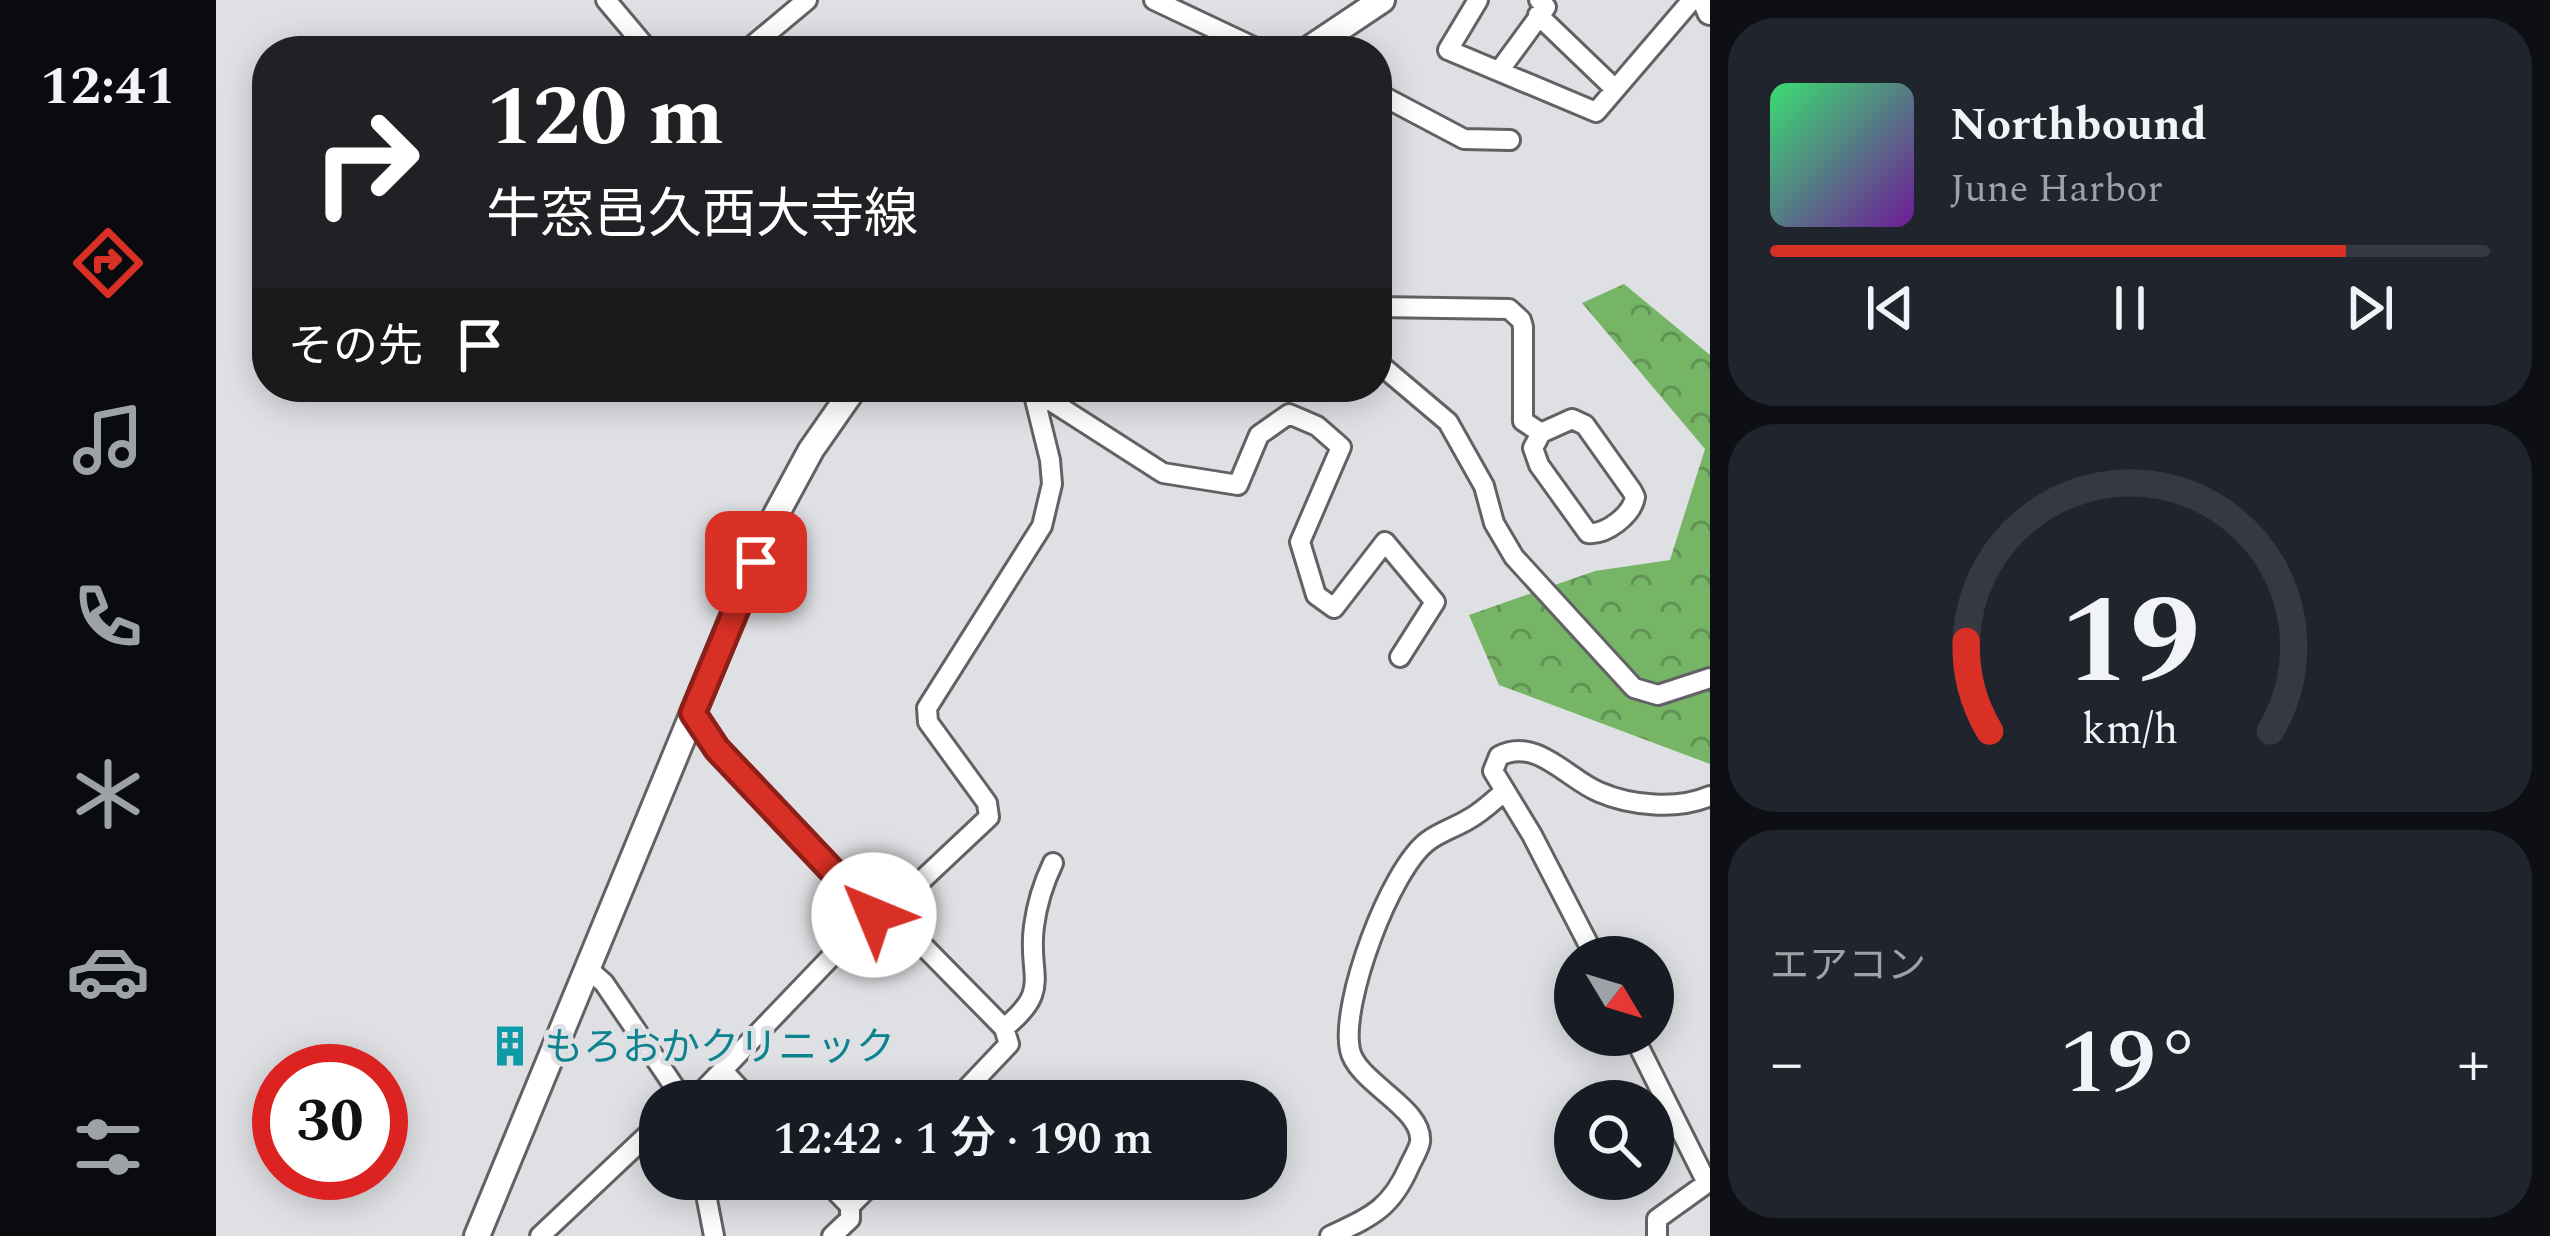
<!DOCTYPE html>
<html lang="ja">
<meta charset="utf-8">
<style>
body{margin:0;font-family:Spectral,"Noto Sans JP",serif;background:#20242c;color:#f1f3f6;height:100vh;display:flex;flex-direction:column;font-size:45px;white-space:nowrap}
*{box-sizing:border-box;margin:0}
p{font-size:39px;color:#9ea1a6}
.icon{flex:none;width:66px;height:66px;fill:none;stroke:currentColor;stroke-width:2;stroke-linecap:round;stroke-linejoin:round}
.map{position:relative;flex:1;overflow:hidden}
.sheet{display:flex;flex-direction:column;gap:18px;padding:18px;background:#0d0f14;width:840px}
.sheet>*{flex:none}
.banner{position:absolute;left:36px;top:36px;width:1140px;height:366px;border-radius:48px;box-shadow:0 6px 30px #0003;background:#202124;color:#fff;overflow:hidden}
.needle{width:78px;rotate:128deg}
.buttons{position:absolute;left:1338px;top:936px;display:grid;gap:24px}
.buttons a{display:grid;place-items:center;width:120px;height:120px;border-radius:50%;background:#171b24;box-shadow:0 6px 30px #0003;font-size:60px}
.speed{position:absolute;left:36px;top:1044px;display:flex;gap:24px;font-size:60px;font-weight:700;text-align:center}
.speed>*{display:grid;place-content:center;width:156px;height:156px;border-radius:50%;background:#171b24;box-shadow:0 6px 30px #0003;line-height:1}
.speed .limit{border:18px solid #d22;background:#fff;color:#111}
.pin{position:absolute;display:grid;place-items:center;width:102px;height:102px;color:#fff;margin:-51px;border-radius:24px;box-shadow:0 6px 18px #0006}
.me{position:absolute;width:132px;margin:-66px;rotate:315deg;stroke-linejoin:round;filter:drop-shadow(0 0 9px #0008)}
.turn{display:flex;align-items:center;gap:42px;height:252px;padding:0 36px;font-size:54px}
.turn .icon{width:156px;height:156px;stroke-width:2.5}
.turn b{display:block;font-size:84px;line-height:102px}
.then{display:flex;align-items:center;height:114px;padding:0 36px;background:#0003;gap:24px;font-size:45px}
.big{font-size:90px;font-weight:600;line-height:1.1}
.sheet .widget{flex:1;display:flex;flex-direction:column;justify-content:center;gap:18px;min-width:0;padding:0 42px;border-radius:48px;background:#20242c}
.sheet .dial{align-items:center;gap:0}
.dial svg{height:312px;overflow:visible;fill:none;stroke:#363941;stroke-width:7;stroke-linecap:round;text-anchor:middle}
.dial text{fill:#f1f3f6;stroke:none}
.song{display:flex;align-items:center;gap:36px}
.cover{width:144px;height:144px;border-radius:18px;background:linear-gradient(135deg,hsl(140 70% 55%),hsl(280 70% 35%))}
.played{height:12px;border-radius:6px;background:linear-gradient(90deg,#d93025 80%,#363941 80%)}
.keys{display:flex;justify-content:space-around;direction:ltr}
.heat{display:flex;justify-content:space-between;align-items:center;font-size:66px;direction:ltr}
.trip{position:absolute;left:423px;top:1080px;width:648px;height:120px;border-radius:48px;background:#171b24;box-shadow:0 6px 30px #0003;font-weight:600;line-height:120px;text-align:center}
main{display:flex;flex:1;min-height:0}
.tab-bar{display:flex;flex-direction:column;width:216px;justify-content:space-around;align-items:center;background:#090b0e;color:#9ea1a6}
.tab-bar .icon{width:84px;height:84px}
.tab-bar .active{color:#d93025}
.tab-bar b{font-size:54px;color:#f1f3f6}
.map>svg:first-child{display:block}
.forest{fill:url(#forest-crowns)}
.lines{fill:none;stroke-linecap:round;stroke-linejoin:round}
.minor-casing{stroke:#626265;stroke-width:24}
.major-casing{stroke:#626265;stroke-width:30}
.minor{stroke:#fff;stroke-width:18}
.major{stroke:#fff;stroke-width:24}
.route-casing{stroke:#8d1f18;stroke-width:30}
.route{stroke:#d93025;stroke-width:21}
.labels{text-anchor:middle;stroke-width:10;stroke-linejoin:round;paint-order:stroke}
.culture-label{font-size:39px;fill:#0d838f;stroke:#dfe0e3;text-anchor:start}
</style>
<main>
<nav class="tab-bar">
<b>12:41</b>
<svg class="icon active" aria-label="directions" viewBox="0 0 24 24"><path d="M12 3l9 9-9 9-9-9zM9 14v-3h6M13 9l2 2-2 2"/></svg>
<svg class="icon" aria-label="music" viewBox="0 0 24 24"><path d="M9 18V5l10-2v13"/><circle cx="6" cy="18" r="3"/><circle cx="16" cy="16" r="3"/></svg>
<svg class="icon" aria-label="phone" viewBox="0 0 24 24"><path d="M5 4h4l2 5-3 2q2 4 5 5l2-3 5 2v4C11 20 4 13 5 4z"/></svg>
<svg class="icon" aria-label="climate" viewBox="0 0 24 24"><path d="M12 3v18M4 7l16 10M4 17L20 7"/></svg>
<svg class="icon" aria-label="car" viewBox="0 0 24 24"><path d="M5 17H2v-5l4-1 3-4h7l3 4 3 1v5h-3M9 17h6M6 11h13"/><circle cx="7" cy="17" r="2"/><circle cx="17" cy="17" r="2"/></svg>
<svg class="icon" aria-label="filters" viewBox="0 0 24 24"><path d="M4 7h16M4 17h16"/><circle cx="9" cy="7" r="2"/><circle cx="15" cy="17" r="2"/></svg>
</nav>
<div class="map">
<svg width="1494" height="1236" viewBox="0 0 1494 1236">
<defs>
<pattern id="forest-crowns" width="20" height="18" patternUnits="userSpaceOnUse" patternTransform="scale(3)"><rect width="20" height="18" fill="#76b466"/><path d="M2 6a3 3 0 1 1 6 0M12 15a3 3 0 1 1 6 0" fill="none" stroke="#629355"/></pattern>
</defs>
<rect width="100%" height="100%" fill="#dfe0e3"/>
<!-- forest -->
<path class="forest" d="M 1408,284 L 1494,355 L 1494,764 L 1283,685 L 1253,615 L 1379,571 L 1454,560 L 1489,449 L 1366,303 Z"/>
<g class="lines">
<!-- minor casing -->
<g class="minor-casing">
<path id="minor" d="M 390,0 L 433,51
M 938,0 L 1046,51
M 1262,0 L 1232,50 L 1380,112 L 1476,0
M 1322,15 L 1399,89
M 530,51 L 591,0
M 1283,71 L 1330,7 L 1323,0
M 1161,93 L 1248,139 L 1294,140
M 1161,307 L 1293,309 L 1305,320 L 1307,327 L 1307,421 L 1325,433 L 1317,448 L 1323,465 L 1372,533 C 1390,535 1416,515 1419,497 L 1416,491 L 1369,425 L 1356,419 L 1325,433
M 1161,362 L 1232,422 L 1268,486 L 1278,523 L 1298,557 L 1418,688 L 1442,695 L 1494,678
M 816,389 L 947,473 L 1022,485 L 1043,435 L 1073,414 L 1101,426 L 1125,447 L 1084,542 L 1100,595 L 1118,608 L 1169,542 L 1219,602 L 1184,657
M 477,713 L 501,749 L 658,915
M 670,908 L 788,1028 C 837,989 811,976 818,926 C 821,903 827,884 837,863
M 1379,957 L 1316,835 L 1277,771 L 1283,756 C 1321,737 1350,778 1383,792 C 1415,806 1462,810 1494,796
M 371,968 L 388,983 L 468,1101
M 1417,1035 L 1491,1183 L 1441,1219 L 1441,1236
M 507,1071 L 535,1101
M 477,1101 L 639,932 L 705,881 L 773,817 L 771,803 L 712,722 L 711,708 L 826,526 L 836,484 L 834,460 L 816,387
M 739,1101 L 793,1044 L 788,1028
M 487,1179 L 498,1236
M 608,1179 L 634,1206 L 661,1179
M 324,1236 L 444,1123
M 616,1236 L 634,1219 L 634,1206
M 1114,1236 C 1154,1217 1174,1210 1193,1167 C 1196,1160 1203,1149 1204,1142 C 1208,1108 1141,1083 1134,1050 C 1124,1004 1174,869 1212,841 C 1224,832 1240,827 1253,819 C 1266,812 1277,801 1289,791"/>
</g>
<!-- major casing -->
<g class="major-casing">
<path id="major" d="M 1489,0 L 1494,12
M 1090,51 L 1166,0
M 261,1236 L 555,524 L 595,450 L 639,387"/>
</g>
<!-- minor -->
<use href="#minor" class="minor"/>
<!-- major -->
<use href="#major" class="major"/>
</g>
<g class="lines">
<!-- route casing -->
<g class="route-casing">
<path id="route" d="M 540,562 L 477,713 L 501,749 L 658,915"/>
</g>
<!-- route -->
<use href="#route" class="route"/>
</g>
<!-- icons -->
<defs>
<g id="building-bare" transform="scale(3.24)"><path d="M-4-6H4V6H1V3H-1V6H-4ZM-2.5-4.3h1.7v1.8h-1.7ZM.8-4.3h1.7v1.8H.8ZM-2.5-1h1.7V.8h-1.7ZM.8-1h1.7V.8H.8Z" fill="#0f9aa8" stroke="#dfe0e3" stroke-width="2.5" paint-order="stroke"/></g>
</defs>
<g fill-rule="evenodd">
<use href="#building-bare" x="294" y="1046"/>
</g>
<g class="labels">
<!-- culture labels -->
<g class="culture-label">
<text x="328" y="1060">もろおかクリニック</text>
</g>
</g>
</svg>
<div class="buttons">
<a><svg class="needle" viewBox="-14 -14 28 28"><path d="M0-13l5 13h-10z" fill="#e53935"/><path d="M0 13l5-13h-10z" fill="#9ea1a6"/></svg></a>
<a><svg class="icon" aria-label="search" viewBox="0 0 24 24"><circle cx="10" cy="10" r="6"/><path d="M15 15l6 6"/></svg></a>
</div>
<div class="speed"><div class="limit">30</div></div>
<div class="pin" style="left:540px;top:562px;background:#d93025"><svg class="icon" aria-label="arrive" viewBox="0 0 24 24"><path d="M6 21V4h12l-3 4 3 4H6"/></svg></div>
<svg class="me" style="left:658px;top:915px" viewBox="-20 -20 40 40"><circle r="19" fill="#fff"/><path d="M0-13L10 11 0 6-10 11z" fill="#d93025"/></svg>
<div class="trip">12:42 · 1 分 · 190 m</div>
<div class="banner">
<div class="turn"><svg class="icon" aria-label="right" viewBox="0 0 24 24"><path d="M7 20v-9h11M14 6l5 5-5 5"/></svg><div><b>120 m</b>牛窓邑久西大寺線</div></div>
<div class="then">その先<svg class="icon" aria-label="arrive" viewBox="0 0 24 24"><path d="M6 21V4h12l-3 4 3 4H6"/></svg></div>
</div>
</div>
<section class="sheet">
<div class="widget">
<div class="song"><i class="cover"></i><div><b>Northbound</b><p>June Harbor</p></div></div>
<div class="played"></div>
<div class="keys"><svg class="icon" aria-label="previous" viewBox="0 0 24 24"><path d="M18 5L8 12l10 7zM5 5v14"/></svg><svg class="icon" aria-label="pause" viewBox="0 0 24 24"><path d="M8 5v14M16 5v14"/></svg><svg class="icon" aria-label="next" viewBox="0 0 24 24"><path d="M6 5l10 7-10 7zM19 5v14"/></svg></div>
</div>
<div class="widget dial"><svg viewBox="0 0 100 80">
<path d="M14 69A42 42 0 1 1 86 69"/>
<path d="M14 69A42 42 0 0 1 8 46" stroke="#d93025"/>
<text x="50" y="56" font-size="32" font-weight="700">19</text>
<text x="50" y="72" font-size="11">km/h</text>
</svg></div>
<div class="widget"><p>エアコン</p>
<div class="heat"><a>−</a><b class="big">19°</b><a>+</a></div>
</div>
</section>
</main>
